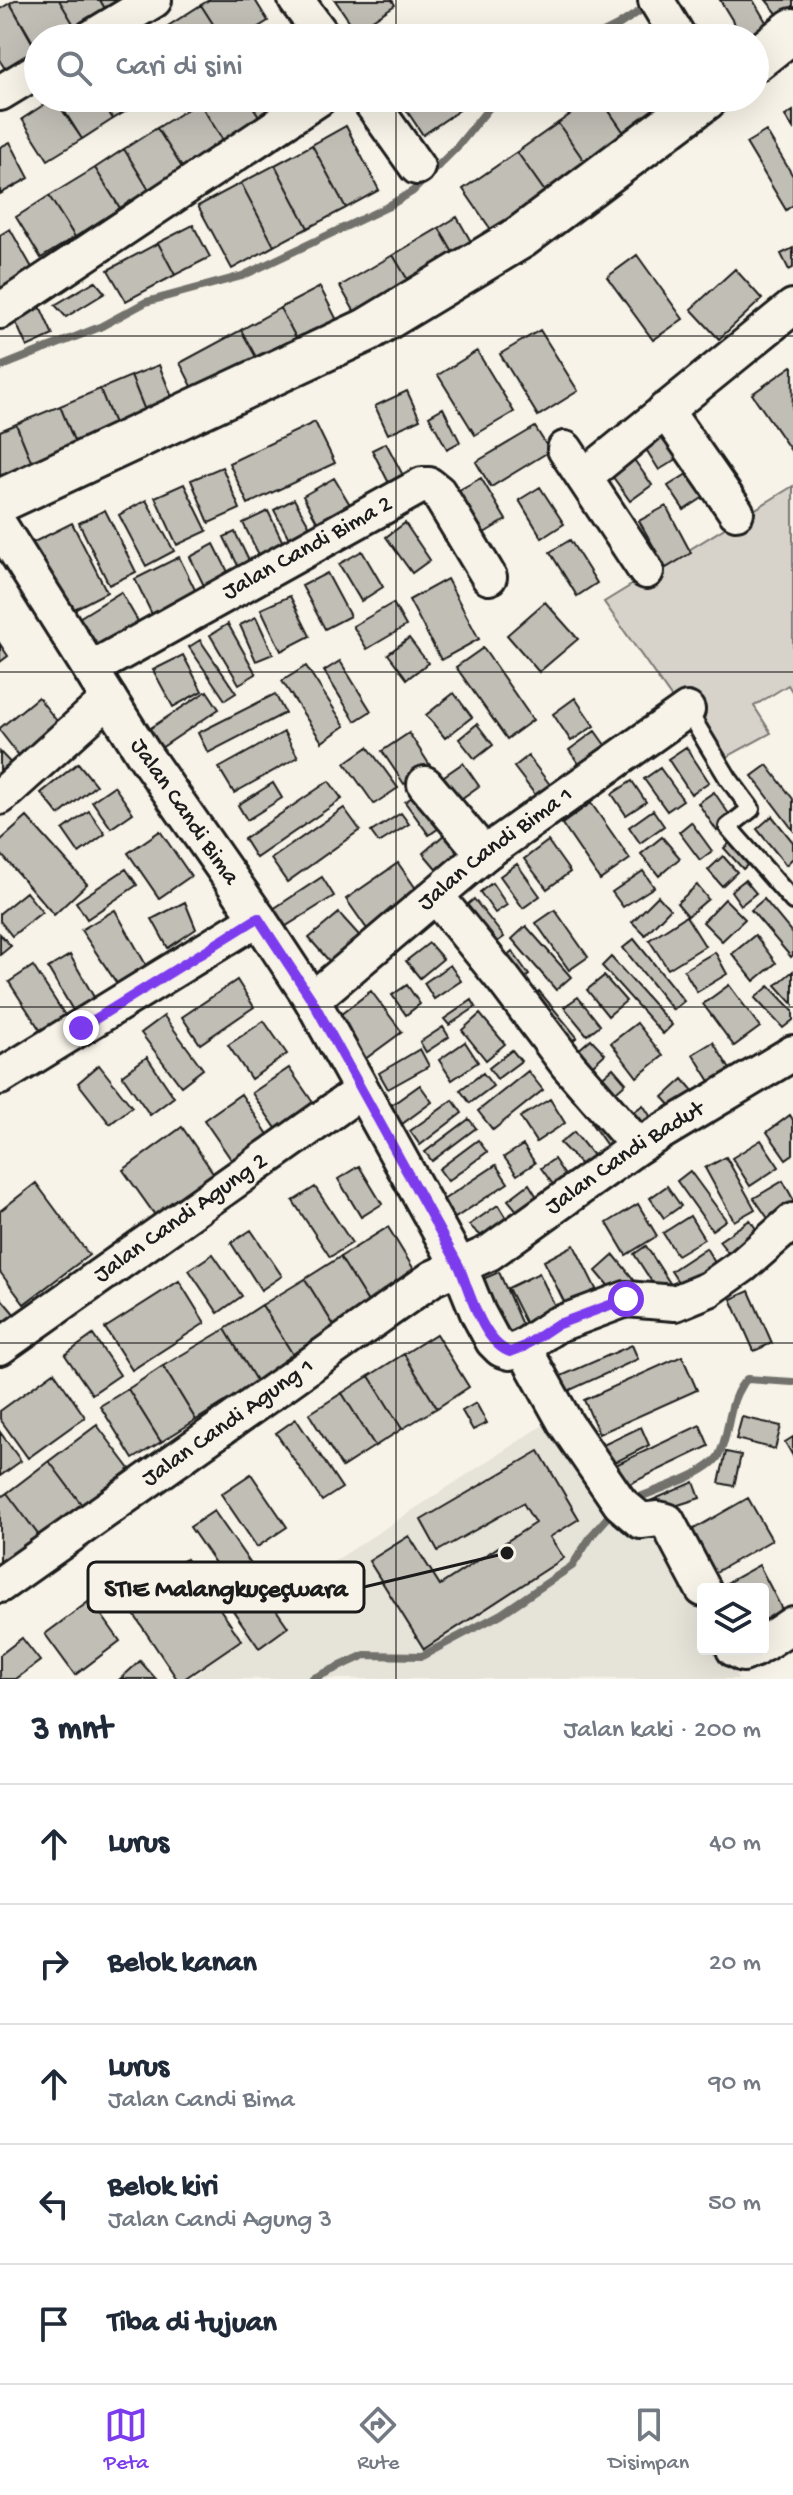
<!DOCTYPE html>
<html lang="id">
<meta charset="utf-8">
<style>
body{margin:0;font-family:"Gochi Hand",sans-serif;background:#f6f6f7;color:#1f2937}
.controls{position:absolute;right:24px;bottom:24px;display:grid;overflow:hidden;border-radius:8px;box-shadow:0 8px 32px #0002}
.controls button{width:72px;height:72px;display:grid;place-items:center;padding:0;border:0;border-bottom:2px solid #e0e1e3;background:#fff;color:#1f2937;font:40px sans-serif}
.stop{position:absolute;width:24px;height:24px;margin:-18px;border:6px solid #7c3aed;border-radius:50%;background:#fff}
.stop.end{background:#7c3aed;border-color:#fff;box-shadow:0 2px 8px #0008}
.list{margin:0;padding:0;list-style:none}
h2{display:flex;justify-content:space-between;align-items:center;height:104px;margin:0;padding:0 32px;font-size:34px}
h2 small{font-size:26px;font-weight:400;color:#747a83}
.list li{display:grid;grid-template-columns:52px 1fr auto;gap:24px;align-items:center;box-sizing:border-box;height:120px;padding:0 32px;border-top:2px solid #e0e1e3}
.list b{display:block;font-size:30px;white-space:nowrap}
.list p{margin:0;font-size:26px;white-space:nowrap;color:#747a83}
.list em{font-size:26px;font-style:normal;color:#747a83}
.icon{flex:none;width:44px;height:44px;fill:none;stroke:currentColor;stroke-width:2;stroke-linecap:round;stroke-linejoin:round}
.map{position:relative;flex:none;width:793px;height:1679px;overflow:hidden}
.search{position:absolute;background:#fff;box-shadow:0 8px 32px #0002;left:24px;right:24px;top:24px;height:88px;display:flex;align-items:center;gap:20px;box-sizing:border-box;padding:0 28px;border-radius:44px;color:#747a83;font-size:30px}
.sheet{height:704px;background:#fff}
nav{display:flex;justify-content:space-around;align-items:center;box-sizing:border-box;height:112px;border-top:2px solid #e0e1e3;background:#fff;font-size:22px;color:#747a83}
nav a{display:grid;justify-items:center;gap:4px}
nav .on{color:#7c3aed}
.map>svg:first-child{display:block}
.built{fill:#e6e3d9}
.green{fill:#d7d3cb;stroke:#7a7874;stroke-width:2}
.lines{fill:none;stroke-linecap:round;stroke-linejoin:round}
.stream{stroke:#72716c;stroke-width:8}
.building{fill:#c0beb5;stroke:#1c1c1c;stroke-width:2}
.service-casing{stroke:#1c1c1c;stroke-width:22}
.minor-casing{stroke:#1c1c1c;stroke-width:40}
.tertiary-casing{stroke:#1c1c1c;stroke-width:48}
.service{stroke:#f7f3e8;stroke-width:16}
.minor{stroke:#f7f3e8;stroke-width:34}
.tertiary{stroke:#f7f3e8;stroke-width:42}
.route{stroke:#7c3aed;stroke-width:10}
.grid{fill:none;stroke:#1c1c1c;stroke-width:2;stroke-opacity:0.55}
.labels{text-anchor:middle;dominant-baseline:central;stroke-width:6;stroke-linejoin:round;paint-order:stroke}
.street-label{font-size:24px;fill:#1c1c1c;stroke:#f7f3e8}
.leader{fill:none;stroke:#1c1c1c;stroke-width:3}
.callout-dot{fill:#1c1c1c;stroke:#f7f3e8;stroke-width:3}
.callout{fill:#f7f3e8;stroke:#1c1c1c;stroke-width:3}
.callout-label{font-size:26px;text-anchor:middle;font-weight:bold;fill:#1c1c1c}
</style>
<div class="map">
<svg width="793" height="1679" viewBox="0 0 793 1679">
<rect width="100%" height="100%" fill="#f7f3e8"/>
<filter id="ink" filterUnits="userSpaceOnUse"><feTurbulence type="fractalNoise" baseFrequency=".0125" numOctaves="2"/><feDisplacementMap in="SourceGraphic" scale="16" xChannelSelector="R" yChannelSelector="G"/><feConvolveMatrix kernelMatrix="1 2 1 2 8 2 1 2 1" color-interpolation-filters="sRGB"/></filter>
<g filter="url(#ink)">
<!-- built -->
<path class="built" d="M551,1420L654,1530L703,1617V1649H721L738,1679H190L321,1570Z"/>
<!-- green -->
<path class="green" d="M793,486V693L788,685L754,706L771,733L725,758L675,703L604,602Z"/>
<g class="lines">
<!-- stream -->
<path class="stream" d="M593,38L617,26L649,5
M0,367L100,327L146,302L242,276L387,207L413,191L458,146L497,98
M635,1499C655,1490 709,1474 719,1455C731,1431 727,1398 747,1379L793,1382
M312,1679L365,1655L422,1656L501,1614L572,1566L592,1535L608,1517"/>
</g>
<!-- building -->
<path class="building" d="M15,0H59L77,30L63,38H38V51L10,3Z
M59,0H100L107,12L77,30Z
M100,0H127L107,12Z
M209,0H255L268,21L241,38H222L201,5Z
M335,0H392L395,5L356,31Z
M720,0H753L772,32L755,38H743Z
M766,0H793V7L780,17Z
M10,3L38,53L7,72L0,61V9Z
M201,5L222,38H164L160,31Z
M54,98L82,139L48,160L22,119Z
M56,98H100L113,119L82,139Z
M100,98H147L113,119Z
M205,98H247L261,119L224,142L199,102Z
M247,98H295L261,119Z
M406,98H477L423,135L401,102Z
M594,98H600L627,137L587,165L558,123Z
M600,98H654L663,112L627,137Z
M199,102L224,142L183,169L157,128Z
M793,111V128L785,116Z
M558,123L587,165L546,193L517,152Z
M346,126L379,190L346,208L312,145Z
M157,128L183,169L149,190L124,149Z
M766,131L793,176V205L786,210L746,143Z
M10,142L29,178L0,194V147Z
M312,145L346,208L308,228L275,165Z
M124,149L149,190L120,208L95,168Z
M517,152L546,193L492,231L463,189Z
M275,165L308,228L274,246L241,183Z
M95,168L120,208L75,237L49,196Z
M241,183L274,246L232,269L198,206Z
M49,196L75,237L41,258L16,217Z
M457,217L478,254L460,265L439,228Z
M193,225L210,257L175,275L158,243Z
M439,228L460,265L415,292L393,255Z
M10,229L35,273L0,293V235Z
M158,243L175,275L126,301L108,270Z
M793,248V268L789,270L781,254Z
M393,255L415,292L361,323L340,286Z
M637,255L683,319L653,340L607,277Z
M735,269L762,299L719,339L691,309Z
M95,281L105,293L66,317L55,305Z
M320,287L339,324L300,345L280,308Z
M39,304L53,335L27,347L13,316Z
M280,308L300,345L261,366L241,330Z
M241,330L261,366L199,400L180,363Z
M540,330L578,391L538,416L500,354Z
M477,351L514,412L475,435L438,375Z
M159,365L176,407L148,418L131,376Z
M792,366L793,367L792,452L752,394Z
M131,376L148,418L117,431L100,389Z
M100,389L117,431L77,448L60,406Z
M407,391L420,419L388,434L375,406Z
M60,406L77,448L33,466L16,424Z
M443,408L460,442L447,449L429,416Z
M315,422L335,463L248,504L229,463Z
M16,424L33,466L0,479V431Z
M535,427L550,451L491,487L476,462Z
M670,430L685,454L659,470L644,446Z
M386,443L406,481L392,489L372,450Z
M630,454L652,485L630,501L608,470Z
M222,467L240,509L209,523L191,480Z
M698,467L713,491L684,510L668,486Z
M334,478L352,508L320,527L303,496Z
M481,478L506,520L479,536L454,493Z
M184,484L207,531L177,545L155,497Z
M540,487L564,524L542,538L519,500Z
M294,499L314,534L293,546L274,510Z
M146,500L174,551L146,566L119,515Z
M666,506L691,553L666,568L639,521Z
M105,510L136,572L109,585L79,523Z
M268,511L286,549L262,561L243,523Z
M72,523L107,592L61,616L26,546Z
M405,523L430,560L412,573L386,537Z
M235,532L252,567L241,572L224,537Z
M570,540L597,583L577,596L550,552Z
M214,544L232,580L207,592L190,557Z
M362,551L383,587L361,601L339,564Z
M179,557L202,604L158,627L135,579Z
M327,573L350,616L325,629L302,586Z
M447,579L479,639L441,660L409,600Z
M121,592L143,630L96,658L74,621Z
M290,596L310,636L281,651L261,609Z
M545,602L578,639L539,672L507,635Z
M393,603L406,626L367,649L353,626Z
M256,617L273,654L256,661L240,625Z
M228,624L256,674L239,684L210,635Z
M409,638L428,663L407,679L388,654Z
M200,640L236,693L225,700L189,647Z
M0,644L8,656L0,662Z
M483,648L533,720L507,739L456,667Z
M183,655L202,691L173,707L153,670Z
M340,661L371,711L355,721L324,671Z
M306,666L345,726L322,742L282,681Z
M207,691L219,709L149,756L137,737Z
M454,693L472,717L445,738L426,715Z
M275,694L285,713L208,753L198,733Z
M38,697L64,730L24,762L0,731V728Z
M575,698L594,726L571,741L553,714Z
M477,724L493,745L475,759L459,739Z
M595,731L605,745L579,764L569,750Z
M284,732L298,757L234,793L219,768Z
M409,733L431,767L404,784L382,751Z
M368,747L398,788L374,804L345,763Z
M686,747L709,782L691,794L668,759Z
M0,752L22,775L0,779Z
M528,756L551,786L537,797L514,767Z
M78,763L96,785L59,815L41,793Z
M463,763L479,786L448,808L431,785Z
M767,765L793,799V830L752,776Z
M660,768L683,800L667,811L644,779Z
M329,781L342,799L256,858L244,839Z
M632,781L646,802L626,815L612,794Z
M273,783L282,798L247,820L238,805Z
M114,786L133,813L111,828L92,801Z
M422,790L446,823L429,835L405,802Z
M714,792L733,820L717,831L698,803Z
M591,803L630,859L600,880L562,824Z
M344,808L360,830L287,882L271,859Z
M653,810L664,826L640,843L629,827Z
M89,811L105,834L79,853L63,830Z
M401,813L409,824L379,843L371,832Z
M772,816L793,842V858L786,865L757,829Z
M27,817L87,884L54,915L0,853V841Z
M691,822L712,851L700,860L679,832Z
M160,831L191,876L159,898L128,853Z
M445,834L467,859L445,879L423,853Z
M662,837L680,858L659,876L641,854Z
M734,839L753,860L743,869L724,848Z
M548,841L570,872L547,889L524,859Z
M723,856L737,872L722,886L708,870Z
M398,863L424,900L372,936L346,899Z
M517,864L540,896L523,908L500,876Z
M126,869L137,885L87,919L76,902Z
M643,871L654,887L623,907L612,892Z
M322,877L334,896L275,933L264,915Z
M745,880L756,893L741,905L731,891Z
M492,883L507,905L495,913L480,892Z
M697,885L708,899L688,916L677,903Z
M26,892L42,912L12,936L0,921V913Z
M658,896L670,909L645,935L632,922Z
M474,899L504,937L487,949L460,911Z
M725,899L745,919L722,941L703,922Z
M764,899L793,934V955L791,957L751,910Z
M185,902L196,929L168,948L152,919Z
M115,910L146,965L118,985L81,930Z
M555,910L588,957L569,970L536,923Z
M339,913L367,944L337,970L309,938Z
M686,916L705,946L668,969L649,940Z
M526,926L571,977L556,990L512,939Z
M0,934L11,946L0,955Z
M755,935L776,963L754,981L732,954Z
M634,939L684,1001L673,1010L623,948Z
M429,943L443,959L420,978L406,961Z
M512,951L529,975L515,986L498,964Z
M715,952L727,974L697,992L684,970Z
M70,955L95,999L74,1012L48,968Z
M611,957L672,1025L663,1034L602,966Z
M450,965L461,981L434,999L424,983Z
M33,966L68,1020L44,1036L9,982Z
M793,971V1004L776,985Z
M604,976L626,1001L608,1016L587,990Z
M237,980L254,1007L200,1044L182,1017Z
M407,985L420,1004L406,1015L392,995Z
M729,985L760,1027L734,1046L703,1004Z
M769,986L793,1011V1020L783,1028L755,998Z
M371,991L402,1032L361,1062L331,1022Z
M539,991L577,1037L560,1051L524,1004Z
M578,997L600,1025L587,1035L564,1007Z
M472,1000L476,1007L449,1025L444,1019Z
M480,1014L505,1044L486,1060L462,1030Z
M164,1016L203,1069L181,1086L141,1033Z
M264,1021L287,1054L251,1079L228,1045Z
M637,1023L663,1056L637,1077L611,1043Z
M443,1027L449,1037L426,1052L420,1042Z
M591,1039L605,1054L582,1075L568,1059Z
M465,1042L478,1062L452,1080L439,1060Z
M713,1042L731,1071L711,1083L693,1054Z
M420,1049L429,1066L388,1089L379,1073Z
M512,1050L521,1061L497,1079L489,1068Z
M147,1057L174,1097L150,1115L122,1075Z
M99,1065L132,1107L110,1124L78,1083Z
M289,1068L321,1114L284,1140L252,1093Z
M613,1068L626,1083L603,1103L590,1088Z
M528,1071L543,1090L493,1130L478,1111Z
M483,1073L493,1086L470,1103L460,1090Z
M683,1079L700,1099L681,1117L663,1097Z
M420,1085L432,1102L402,1124L389,1107Z
M241,1094L271,1139L235,1165L204,1120Z
M550,1099L565,1123L536,1142L520,1117Z
M453,1100L462,1113L420,1145L410,1131Z
M643,1105L660,1131L624,1119Z
M790,1115L793,1120V1154L786,1159L767,1132Z
M603,1116L624,1145L613,1154L591,1123Z
M469,1119L476,1128L432,1161L425,1152Z
M182,1127L214,1174L155,1215L123,1170Z
M574,1132L604,1169L592,1176L560,1143Z
M478,1140L487,1152L448,1181L439,1169Z
M761,1140L779,1167L750,1186L732,1158Z
M523,1145L535,1163L517,1175L504,1157Z
M726,1157L755,1209L734,1221L705,1168Z
M554,1159L574,1189L562,1197L541,1168Z
M496,1165L508,1183L455,1218L443,1200Z
M359,1166L382,1204L361,1217L338,1179Z
M690,1171L726,1220L712,1230L677,1181Z
M783,1181L793,1199V1219L778,1233L754,1198Z
M36,1183L89,1255L24,1304L0,1272V1211Z
M529,1184L545,1210L527,1223L508,1200Z
M667,1186L681,1206L664,1218L650,1198Z
M315,1187L352,1243L330,1257L293,1201Z
M638,1204L657,1236L626,1255L607,1223Z
M498,1205L512,1228L487,1241L469,1225Z
M690,1216L704,1239L677,1255L663,1233Z
M750,1220L766,1244L739,1266L719,1241Z
M388,1227L421,1281L373,1310L340,1257Z
M251,1230L282,1276L261,1290L231,1243Z
M574,1245L601,1299L570,1314L544,1261Z
M646,1246L675,1291L663,1299L634,1254Z
M706,1248L717,1266L682,1288L671,1271Z
M213,1254L242,1296L218,1313L189,1270Z
M614,1255L635,1281L617,1296L596,1271Z
M340,1257L373,1310L338,1332L305,1279Z
M499,1272L526,1334L503,1344L476,1282Z
M539,1273L562,1321L532,1336L508,1288Z
M305,1279L338,1332L295,1358L262,1305Z
M179,1281L205,1323L132,1370L105,1328Z
M749,1291L772,1343L754,1351L731,1299Z
M0,1297L15,1315L0,1328Z
M262,1305L295,1358L257,1382L225,1329Z
M225,1329L257,1382L196,1420L163,1366Z
M436,1334L469,1387L437,1408L404,1354Z
M93,1335L120,1375L92,1394L65,1355Z
M632,1345L638,1359L568,1391L561,1376Z
M404,1354L437,1408L402,1429L369,1376Z
M682,1356L697,1390L599,1434L584,1400Z
M163,1366L196,1420L161,1442L128,1389Z
M54,1372L85,1417L28,1458L0,1419V1411Z
M369,1376L402,1429L375,1446L342,1393Z
M128,1389L161,1442L133,1459L100,1406Z
M342,1393L375,1446L342,1467L309,1414Z
M476,1403L487,1423L473,1430L462,1411Z
M742,1417L781,1426L775,1449L736,1439Z
M296,1419L342,1488L322,1501L276,1433Z
M97,1425L130,1469L82,1505L49,1461Z
M700,1425L709,1446L615,1491L605,1470Z
M641,1427L649,1445L610,1465L601,1446Z
M0,1432L21,1461L0,1476Z
M793,1437V1456L785,1442Z
M539,1451L579,1519L550,1537L564,1558L424,1649L369,1561L409,1536L440,1585L535,1523L523,1503L438,1551L421,1520Z
M726,1452L741,1455L734,1486L719,1483Z
M49,1461L82,1505L40,1537L7,1493Z
M251,1474L287,1527L257,1547L221,1494Z
M694,1482L700,1498L640,1517L634,1508Z
M7,1493L40,1537L0,1567V1498Z
M748,1498L772,1540L709,1576L685,1534Z
M214,1511L255,1570L231,1586L190,1527Z
M186,1559L241,1640L184,1679H177L125,1601Z
M759,1565L784,1613L763,1625V1589H723L721,1586Z
M254,1578L288,1627L259,1648L225,1599Z
M91,1600L120,1641L75,1675L45,1634Z
M22,1638L40,1661L16,1679H0V1655Z
M140,1661L156,1679H120Z"/>
<g class="lines">
<!-- service casing -->
<g class="service-casing">
<path id="service" d="M687,710L728,778L751,809L728,827L793,901"/>
</g>
<!-- minor casing -->
<g class="minor-casing">
<g id="minor">
<path d="M296,0L324,38"/>
<path d="M656,0L679,38"/>
<path d="M91,38L154,0"/>
<path d="M0,93L38,70"/>
<path d="M368,98L417,167"/>
<path d="M0,311L319,98"/>
<path d="M665,410L736,512"/>
<path d="M565,449L646,571"/>
<path d="M584,477L793,307"/>
<path id="s1" d="M0,526L143,753L258,918L312,1000L459,1266L478,1313L493,1341L501,1349L510,1352L523,1347L556,1325L626,1299L675,1303L709,1289L743,1265L793,1221"/>
<path id="s2" d="M91,669L422,485H429L438,492L489,577"/>
<path d="M425,784L484,854"/>
<path d="M0,797L109,699"/>
<path d="M436,896L504,980L568,1065L638,1146"/>
<path id="s3" d="M312,1000L484,854L687,710"/>
<path d="M0,1077L258,918"/>
<path id="s4" d="M0,1347L361,1091"/>
<path d="M523,1347L566,1424L620,1503L641,1521L658,1519L667,1521L703,1589"/>
<path id="s5" d="M0,1585L433,1278L489,1253L638,1146L793,1053"/>
<path d="M763,1644L793,1624"/>
<path d="M734,1649L743,1654L755,1649"/>
</g>
</g>
<!-- tertiary casing -->
<g class="tertiary-casing">
<path id="tertiary" d="M755,60L793,30
M0,501L367,330L521,237L706,98"/>
</g>
<!-- service -->
<use href="#service" class="service"/>
<!-- minor -->
<use href="#minor" class="minor"/>
<!-- tertiary -->
<use href="#tertiary" class="tertiary"/>
</g>
</g>
<g class="lines" filter="url(#ink)">
<!-- route -->
<path class="route" d="M81,1028L258,918L312,1000L459,1266C470,1292 482,1342 510,1352L523,1347L556,1325L626,1299"/>
</g>
<!-- grid -->
<path class="grid" d="M396,0V38M396,98V1679M0,336H793M0,672H793M0,1007H793M0,1343H793"/>
<g class="labels">
<!-- street labels -->
<g class="street-label">
<text stroke="none"><textPath href="#s2" startOffset="248">Jalan Candi Bima 2</textPath></text>
<text stroke="none"><textPath href="#s1" startOffset="340">Jalan Candi Bima</textPath></text>
<text stroke="none"><textPath href="#s3" startOffset="238">Jalan Candi Bima 1</textPath></text>
<text stroke="none"><textPath href="#s5" startOffset="758">Jalan Candi Badut</textPath></text>
<text stroke="none"><textPath href="#s4" startOffset="222">Jalan Candi Agung 2</textPath></text>
<text stroke="none"><textPath href="#s5" startOffset="280">Jalan Candi Agung 1</textPath></text>
</g>
</g>
<!-- callouts -->
<path class="leader" d="M507 1553L364 1587"/>
<circle class="callout-dot" cx="507" cy="1553" r="8"/>
<rect class="callout" x="88" y="1562" width="276" height="50" rx="8"/>
<g class="callout-label">
<text x="226" y="1596">STIE Malangkuçeçwara</text>
</g>
</svg>
<div class="controls">
<button><svg class="icon" aria-label="layers" viewBox="0 0 24 24"><path d="M12 4l9 5-9 5-9-5zM3 14l9 5 9-5"/></svg></button>
</div>
<div class="stop" style="left:626px;top:1299px"></div>
<div class="stop end" style="left:81px;top:1028px"></div>
<div class="search"><svg class="icon" aria-label="search" viewBox="0 0 24 24"><circle cx="10" cy="10" r="6"/><path d="M15 15l6 6"/></svg>Cari di sini</div>
</div>
<section class="sheet">
<h2>3 mnt<small>Jalan kaki · 200 m</small></h2>
<ul class="list">
<li><svg class="icon" aria-label="ahead" viewBox="0 0 24 24"><path d="M12 20V5M6 11l6-6 6 6"/></svg><div><b>Lurus</b></div><em>40 m</em></li>
<li><svg class="icon" aria-label="right" viewBox="0 0 24 24"><path d="M7 20v-9h11M14 6l5 5-5 5"/></svg><div><b>Belok kanan</b></div><em>20 m</em></li>
<li><svg class="icon" aria-label="ahead" viewBox="0 0 24 24"><path d="M12 20V5M6 11l6-6 6 6"/></svg><div><b>Lurus</b><p>Jalan Candi Bima</p></div><em>90 m</em></li>
<li><svg class="icon" aria-label="left" viewBox="0 0 24 24"><path d="M17 20v-9H6M10 6l-5 5 5 5"/></svg><div><b>Belok kiri</b><p>Jalan Candi Agung 3</p></div><em>50 m</em></li>
<li><svg class="icon" aria-label="arrive" viewBox="0 0 24 24"><path d="M6 21V4h12l-3 4 3 4H6"/></svg><div><b>Tiba di tujuan</b></div></li>
</ul>
</section>
<nav>
<a class="on"><svg class="icon" aria-label="map" viewBox="0 0 24 24"><path d="M3 6l6-2 6 2 6-2v14l-6 2-6-2-6 2zM9 4v14M15 6v14"/></svg>Peta</a>
<a><svg class="icon" aria-label="directions" viewBox="0 0 24 24"><path d="M12 3l9 9-9 9-9-9zM9 14v-3h6M13 9l2 2-2 2"/></svg>Rute</a>
<a><svg class="icon" aria-label="saved" viewBox="0 0 24 24"><path d="M7 4h10v16l-5-4-5 4z"/></svg>Disimpan</a>
</nav>
